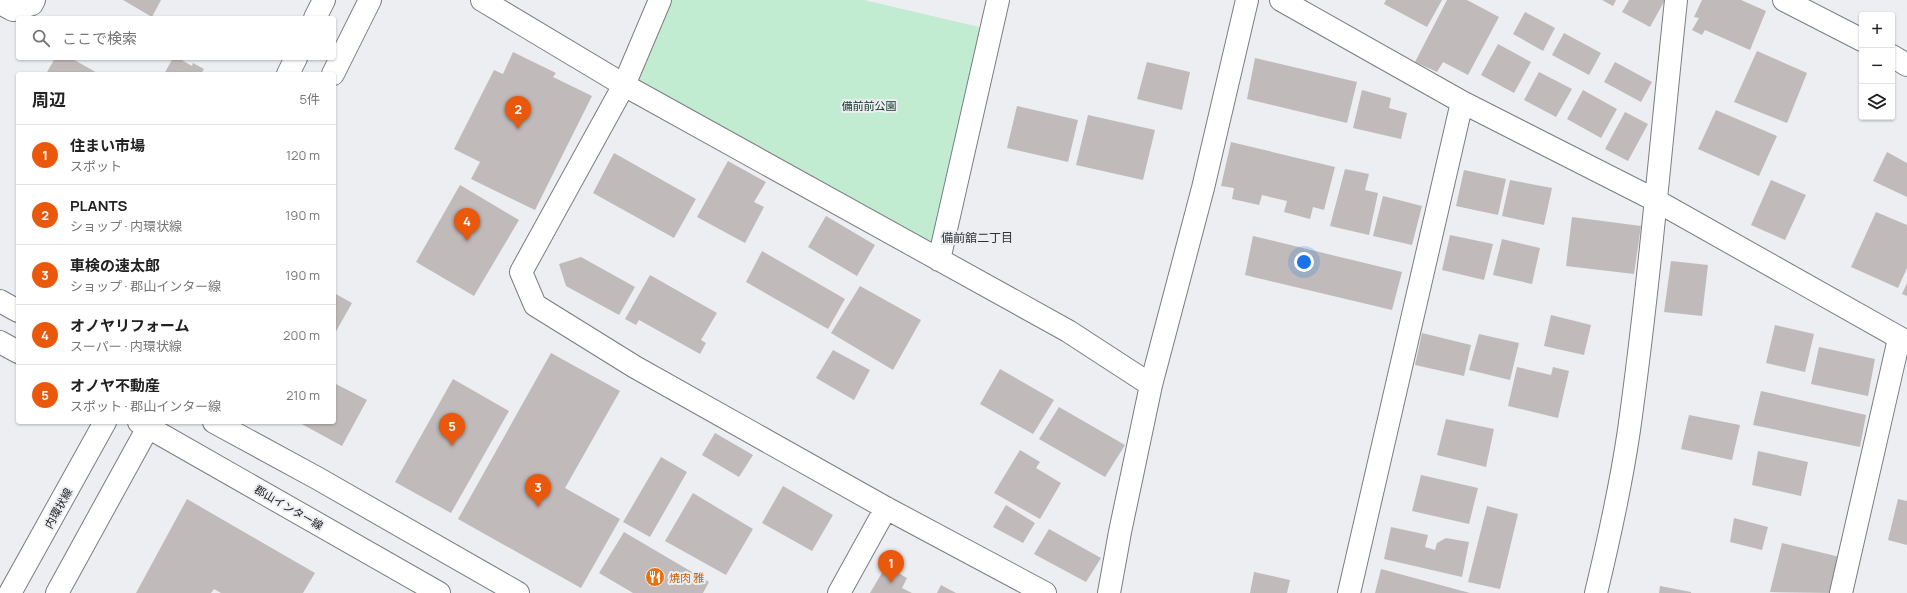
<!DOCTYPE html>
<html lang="ja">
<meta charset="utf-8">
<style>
body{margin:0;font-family:Manrope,"Noto Sans JP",sans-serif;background:#f6f6f6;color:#222}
.controls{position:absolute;right:12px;top:12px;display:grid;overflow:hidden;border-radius:4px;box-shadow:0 1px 3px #0004}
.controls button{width:36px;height:36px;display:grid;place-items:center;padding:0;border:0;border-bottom:1px solid #e0e0e0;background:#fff;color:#222;font:20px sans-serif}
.you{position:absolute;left:1304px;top:262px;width:14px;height:14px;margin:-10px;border:3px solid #fff;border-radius:50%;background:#1a73e8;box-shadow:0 0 0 6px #1a73e833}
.badge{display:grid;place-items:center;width:26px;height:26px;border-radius:50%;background:#ea580c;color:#fff;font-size:13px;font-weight:700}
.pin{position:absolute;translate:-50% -33px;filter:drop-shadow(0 1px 2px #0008)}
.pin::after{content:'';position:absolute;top:21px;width:14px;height:12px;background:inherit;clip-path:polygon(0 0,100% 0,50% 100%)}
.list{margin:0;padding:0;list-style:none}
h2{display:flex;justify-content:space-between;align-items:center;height:52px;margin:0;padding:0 16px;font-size:17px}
h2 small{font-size:13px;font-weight:400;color:#767676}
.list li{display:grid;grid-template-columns:26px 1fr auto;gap:12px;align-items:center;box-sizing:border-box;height:60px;padding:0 16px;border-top:1px solid #e0e0e0}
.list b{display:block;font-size:15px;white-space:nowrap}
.list p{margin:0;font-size:13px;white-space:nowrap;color:#767676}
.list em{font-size:13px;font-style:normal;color:#767676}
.icon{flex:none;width:22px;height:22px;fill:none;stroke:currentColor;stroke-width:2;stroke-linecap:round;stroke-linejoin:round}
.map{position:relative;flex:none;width:1907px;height:593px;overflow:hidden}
.search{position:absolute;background:#fff;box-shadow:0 1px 3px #0004;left:16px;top:16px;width:320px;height:44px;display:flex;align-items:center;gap:10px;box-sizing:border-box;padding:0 14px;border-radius:4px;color:#767676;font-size:15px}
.panel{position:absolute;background:#fff;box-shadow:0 1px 3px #0004;left:16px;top:72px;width:320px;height:352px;border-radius:4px}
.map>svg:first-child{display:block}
.green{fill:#c1ecd2}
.building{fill:#c0bbba}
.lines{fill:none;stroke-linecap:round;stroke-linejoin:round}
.minor-casing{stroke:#7b7d80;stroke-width:24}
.minor{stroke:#fff;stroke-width:22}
.labels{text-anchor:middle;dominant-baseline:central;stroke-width:4;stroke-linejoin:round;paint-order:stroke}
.park-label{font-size:11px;fill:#0f3321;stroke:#eceef2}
.street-label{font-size:11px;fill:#171719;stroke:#eceef2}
.food-label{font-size:11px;fill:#c56008;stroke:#eceef2;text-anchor:start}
.neighbourhood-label{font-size:12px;fill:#2d2f32;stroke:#eceef2}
</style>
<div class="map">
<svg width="1907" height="593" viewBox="0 0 1907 593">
<rect width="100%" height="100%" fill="#eceef2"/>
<!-- green -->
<path class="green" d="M660,0H864L992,30L939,260L624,85Z"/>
<!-- building -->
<path class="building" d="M123,0H161L152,17Z
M1386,0H1442L1427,27L1384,4Z
M1447,0H1467L1499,17L1468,75L1443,62L1437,72L1415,62Z
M1602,0H1616L1613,6Z
M1629,0H1665L1650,27L1622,12Z
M1702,0H1741L1766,11L1750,50L1705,30L1702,35L1692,30L1699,18L1694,17Z
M1525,12L1555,28L1543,51L1513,34Z
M1564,33L1601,53L1589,75L1552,55Z
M1498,44L1531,62L1514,93L1481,75Z
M1757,51L1807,73L1787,123L1734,102Z
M513,52L556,73L553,77L592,96L535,210L471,179L480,162L454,149L494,70L503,74Z
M55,58H71L99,74H46Z
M173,58H178L192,66L193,63L204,69L201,74H164Z
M1255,58L1357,82L1347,123L1247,99Z
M1147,62L1190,72L1182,110L1137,99Z
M1615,62L1652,82L1641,102L1604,82Z
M1539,72L1572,89L1556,117L1524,100Z
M1362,90L1391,98L1389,108L1407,113L1401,139L1353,128Z
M1583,90L1617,109L1601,138L1567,119Z
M1017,106L1078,120L1068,162L1007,148Z
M1716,110L1777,136L1759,176L1698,149Z
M1625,112L1648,124L1628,161L1605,149Z
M1088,115L1155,130L1143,180L1076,165Z
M1231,142L1335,167L1324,210L1313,207L1310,219L1284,212L1287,201L1262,195L1259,205L1232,199L1234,188L1221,186Z
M1887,152L1907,163V197L1873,181Z
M614,153L696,199L674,238L593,193Z
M728,161L766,182L754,202L764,207L745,243L697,217Z
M1345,169L1369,174L1365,190L1378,193L1369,235L1330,226Z
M1464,170L1506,179L1498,215L1456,206Z
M1510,180L1552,188L1544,225L1502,216Z
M1771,180L1806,195L1785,240L1751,225Z
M460,185L519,220L474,296L416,262Z
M1383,196L1422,206L1412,245L1373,236Z
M1876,212L1907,225V268L1898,288L1851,267Z
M826,216L875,245L857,276L808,247Z
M1572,217L1641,226L1634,274L1566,266Z
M1450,235L1493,244L1484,280L1442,270Z
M1253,236L1402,272L1392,310L1245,275Z
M1502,239L1540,248L1532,284L1493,275Z
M762,251L845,299L828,329L746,282Z
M581,257L635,287L619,315L566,286L559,264Z
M1671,261L1708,265L1702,316L1664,312Z
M650,275L717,313L701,340L706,343L700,354L639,320L636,325L625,319Z
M1907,283V296L1902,294Z
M860,286L921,320L893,370L831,333Z
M334,293L352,303L334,335Z
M1551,315L1591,325L1584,355L1544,346Z
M1775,325L1814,334L1805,372L1766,363Z
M1422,333L1471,345L1464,376L1415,365Z
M1479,334L1519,343L1510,380L1469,370Z
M1819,347L1875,359L1868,396L1811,384Z
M833,350L870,370L854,400L816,378Z
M551,353L620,391L565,488L620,519L581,588L458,519Z
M1517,367L1551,375L1553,367L1569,371L1558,418L1508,406Z
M1000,369L1054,400L1033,434L980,404Z
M453,379L509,411L451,513L395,482Z
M334,383L367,400L342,446L298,422H334Z
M1761,391L1866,415L1860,447L1753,425Z
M1059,407L1125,445L1105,477L1039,439Z
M1689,415L1740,425L1732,460L1681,449Z
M1446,419L1494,429L1486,467L1437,455Z
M715,433L753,455L739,477L702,455Z
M1020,450L1040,462L1036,468L1061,483L1040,519L994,493Z
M1758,451L1808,462L1801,496L1752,485Z
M661,457L687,472L650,537L623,522Z
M1421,475L1478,488L1469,524L1412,511Z
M783,486L833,515L812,551L762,523Z
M693,493L753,529L726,575L665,541Z
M187,499L315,573L303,593H221L214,589L211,593H136Z
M1898,499L1907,501V545L1888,540Z
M1006,505L1035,523L1023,543L993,527Z
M1487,506L1518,514L1500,589L1468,582Z
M1734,518L1768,527L1762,550L1730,542Z
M1391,527L1428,535L1425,547L1435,550L1437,543L1446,538L1469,542L1462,577L1384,559Z
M1049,529L1101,558L1086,582L1034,554Z
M624,532L709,582L703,593H633L599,573Z
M1782,543L1840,557L1832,593L1770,592Z
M886,566L907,578L902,588L912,593H870Z
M1381,569L1470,593H1375Z
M1254,572L1290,580L1287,593H1250Z
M941,585L956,593H937Z
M1660,586L1691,592V593H1659Z"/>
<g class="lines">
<!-- minor casing -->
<g class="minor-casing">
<path id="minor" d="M482,0L624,85L1068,331L1151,385
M660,0L624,85L521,272L535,305L635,367L886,508L1045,593
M1281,0L1462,102L1655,200L1907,342
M1784,0L1862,40
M0,3L13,10L32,4L34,0
M315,18L324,0
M1892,56L1907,65
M288,74L296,58
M333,74L370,0
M939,260L998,0
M0,301L18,311
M0,342L18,352
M139,422L439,593
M214,422L317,478L518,593
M10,593L105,422
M57,593L151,422
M839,593L886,508
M1109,593L1120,532L1151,385L1203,188L1247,0
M1349,593L1462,102
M1596,593C1609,539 1621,485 1629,430C1649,287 1661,143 1676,0
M1841,593L1899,339"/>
</g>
<!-- minor -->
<use href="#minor" class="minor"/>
</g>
<!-- icons -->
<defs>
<g id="restaurant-disc" transform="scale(1)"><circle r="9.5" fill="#e8710a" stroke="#eceef2"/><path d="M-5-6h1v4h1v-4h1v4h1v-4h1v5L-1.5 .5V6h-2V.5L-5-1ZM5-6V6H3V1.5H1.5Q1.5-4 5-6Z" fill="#fff"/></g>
</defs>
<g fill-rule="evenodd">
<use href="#restaurant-disc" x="655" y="577"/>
</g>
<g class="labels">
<!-- park labels -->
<g class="park-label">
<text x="869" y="105">備前前公園</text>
</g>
<!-- street labels -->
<g class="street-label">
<text transform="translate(289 507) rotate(30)">郡山インター線</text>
<text transform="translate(58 508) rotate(-61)">内環状線</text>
</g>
<!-- food labels -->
<g class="food-label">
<text x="669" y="577">焼肉 雅</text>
</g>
<!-- neighbourhood labels -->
<g class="neighbourhood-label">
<text x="977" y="237">備前舘二丁目</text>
</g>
</g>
</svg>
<div class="controls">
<button>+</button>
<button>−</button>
<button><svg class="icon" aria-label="layers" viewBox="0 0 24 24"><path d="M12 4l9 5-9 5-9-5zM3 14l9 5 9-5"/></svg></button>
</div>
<div class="you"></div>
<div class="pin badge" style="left:891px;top:583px">1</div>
<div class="pin badge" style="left:518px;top:129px">2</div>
<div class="pin badge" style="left:538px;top:507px">3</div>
<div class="pin badge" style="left:467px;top:241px">4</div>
<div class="pin badge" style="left:452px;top:446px">5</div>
<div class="search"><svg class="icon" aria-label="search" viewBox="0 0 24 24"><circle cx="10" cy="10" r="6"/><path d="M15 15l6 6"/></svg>ここで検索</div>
<section class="panel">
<h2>周辺<small>5件</small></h2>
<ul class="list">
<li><span class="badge">1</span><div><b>住まい市場</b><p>スポット</p></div><em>120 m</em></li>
<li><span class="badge">2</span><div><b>PLANTS</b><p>ショップ · 内環状線</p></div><em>190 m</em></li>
<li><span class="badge">3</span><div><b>車検の速太郎</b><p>ショップ · 郡山インター線</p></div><em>190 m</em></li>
<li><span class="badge">4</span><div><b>オノヤリフォーム</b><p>スーパー · 内環状線</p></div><em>200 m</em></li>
<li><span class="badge">5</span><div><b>オノヤ不動産</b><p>スポット · 郡山インター線</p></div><em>210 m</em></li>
</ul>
</section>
</div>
